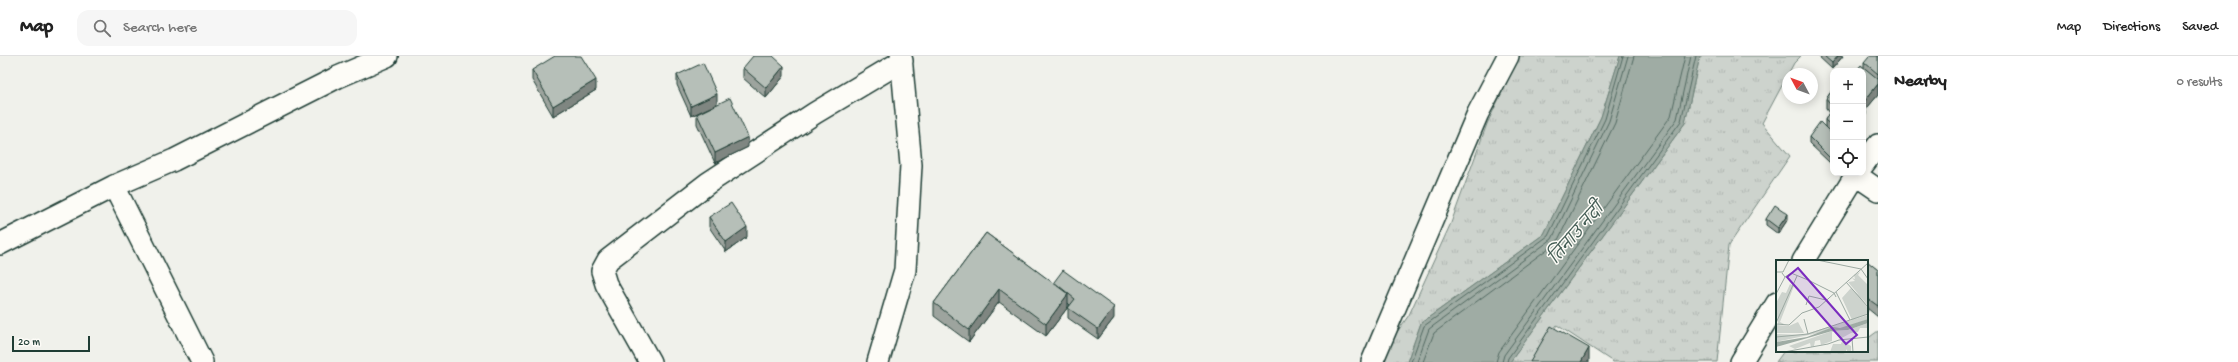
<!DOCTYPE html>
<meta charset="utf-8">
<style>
body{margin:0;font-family:"Gochi Hand","Playpen Sans Deva",sans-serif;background:#f6f6f6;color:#222}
.controls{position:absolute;right:12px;top:12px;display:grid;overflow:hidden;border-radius:8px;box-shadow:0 2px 10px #0003}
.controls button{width:36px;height:36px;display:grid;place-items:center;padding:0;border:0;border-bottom:1px solid #e0e0e0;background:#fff;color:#222;font:20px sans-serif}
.compass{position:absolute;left:1782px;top:12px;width:36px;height:36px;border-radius:50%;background:#fff;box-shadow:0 2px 10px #0003;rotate:311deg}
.scale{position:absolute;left:12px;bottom:10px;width:78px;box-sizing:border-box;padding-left:4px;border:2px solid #1f3d34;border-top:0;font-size:11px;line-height:14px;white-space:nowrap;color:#1f3d34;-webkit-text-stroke:3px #fdfcf7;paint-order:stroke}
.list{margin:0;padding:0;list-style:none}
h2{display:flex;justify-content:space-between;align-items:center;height:52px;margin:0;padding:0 16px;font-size:17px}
h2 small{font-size:13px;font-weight:400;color:#767676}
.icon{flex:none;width:22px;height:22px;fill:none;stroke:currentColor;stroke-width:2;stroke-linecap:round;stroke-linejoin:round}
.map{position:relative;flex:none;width:1878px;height:306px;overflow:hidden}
header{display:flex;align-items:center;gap:24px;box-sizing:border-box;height:56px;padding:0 20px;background:#fff;border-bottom:1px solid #e0e0e0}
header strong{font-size:19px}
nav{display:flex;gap:22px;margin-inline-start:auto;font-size:14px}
.search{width:280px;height:36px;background:#f6f6f6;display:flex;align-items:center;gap:10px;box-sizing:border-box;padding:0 14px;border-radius:12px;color:#767676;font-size:15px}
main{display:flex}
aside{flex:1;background:#fff}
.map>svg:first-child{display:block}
.grass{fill:url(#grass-tufts);stroke:#768880}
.water{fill:#9faca4;stroke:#6c8077}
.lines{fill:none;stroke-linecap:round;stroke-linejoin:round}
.shore{stroke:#526961;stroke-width:1}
.street-casing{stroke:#1f3d34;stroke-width:24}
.street{stroke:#fdfcf7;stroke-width:21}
.wall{fill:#9da49e;stroke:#1f3d34}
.shaded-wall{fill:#7f8681;stroke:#1f3d34}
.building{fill:#b6bfb8;stroke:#1f3d34}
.labels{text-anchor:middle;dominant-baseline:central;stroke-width:3;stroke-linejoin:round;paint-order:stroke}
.water-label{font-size:16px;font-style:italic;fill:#455e56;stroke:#fdfcf7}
.inset-road{fill:none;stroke:#9ca9a2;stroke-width:1}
.view{fill:#7b2cbf;fill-opacity:0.15;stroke:#7b2cbf;stroke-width:2}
.inset-edge{fill:none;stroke:#1f3d34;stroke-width:2}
</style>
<header>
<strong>Map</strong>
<div class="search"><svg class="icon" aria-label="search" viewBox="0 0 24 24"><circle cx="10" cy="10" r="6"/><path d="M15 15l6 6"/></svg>Search here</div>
<nav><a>Map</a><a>Directions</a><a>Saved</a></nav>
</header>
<main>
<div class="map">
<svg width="1878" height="306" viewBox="0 0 1878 306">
<defs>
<pattern id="grass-tufts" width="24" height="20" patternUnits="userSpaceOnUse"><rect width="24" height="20" fill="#cdd3cd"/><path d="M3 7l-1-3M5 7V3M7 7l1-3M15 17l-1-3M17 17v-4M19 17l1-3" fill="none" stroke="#b0b6b1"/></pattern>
</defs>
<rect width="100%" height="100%" fill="#f0f1eb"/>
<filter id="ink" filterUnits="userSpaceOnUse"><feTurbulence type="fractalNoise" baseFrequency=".025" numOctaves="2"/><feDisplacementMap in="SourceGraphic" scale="8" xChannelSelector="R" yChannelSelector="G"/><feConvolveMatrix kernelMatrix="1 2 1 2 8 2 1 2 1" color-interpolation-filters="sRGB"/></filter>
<g filter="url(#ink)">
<!-- grass -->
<path class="grass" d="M1519,0H1620L1601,61L1544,178L1421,267L1407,306H1381L1383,296L1409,259L1451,167L1487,68Z
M1700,0H1801L1794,7L1762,67L1790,100L1729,189L1717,306H1613L1557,269L1530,306H1510L1685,67Z
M1878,275V306H1776L1784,295H1867V283Z"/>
<!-- water -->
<path class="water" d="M1620,0H1700L1685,67L1510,306H1407L1421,267L1544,178L1601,61Z"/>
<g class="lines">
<!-- shore -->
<path class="shore" d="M1411,306L1424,270L1548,180L1605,63L1623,0
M1417,306L1429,273L1552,183L1609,65L1628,0
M1423,306L1434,277L1557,186L1615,67L1634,0
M1496,306L1499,296L1671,60L1685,0
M1502,306L1504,299L1677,63L1691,0
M1507,306L1508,302L1681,65L1696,0"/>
<!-- street casing -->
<g class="street-casing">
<path id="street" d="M1863,109L1878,89
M1856,119L1878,134
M114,130L202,306
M0,188L114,130L174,104L338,21L387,0
M1803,205L1857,117
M650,306L606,228L602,215L608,204L708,127L815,57L902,5
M878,306L905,214L911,109L901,0
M1372,306L1478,57L1508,0
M1741,306L1777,247"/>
</g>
<!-- street -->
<use href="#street" class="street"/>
</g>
<!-- wall -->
<path class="wall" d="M1818,0H1843L1832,13Z
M1878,0V39L1865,54L1866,65L1863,68V15L1864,12V6Z
M743,12L784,20L766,42L743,22Z
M532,14L596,34L553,60L532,24Z
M677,19L717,48L691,60L677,29Z
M1833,33V104L1830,107L1809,87V81L1825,71V64L1829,57L1826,53V43Z
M697,58L748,91L715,107L697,68Z
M709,161L747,181L726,196L709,171Z
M1766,163H1788L1778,178L1766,169Z
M986,177L1054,228V226L1114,262L1098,283L1068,262V252L1070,249L1068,247V251L1046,280L999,246L969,286L934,260V247Z
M1867,206L1878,214V261L1867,252V256Z"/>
<!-- shaded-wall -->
<path class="shaded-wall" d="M1838,0H1843L1832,13V7Z
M784,10V20L766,42V32Z
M596,24V34L553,60V50Z
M1878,28V39L1863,57V47Z
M717,38V48L691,60V50Z
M1866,55V65L1863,68V58Z
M748,81V91L715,107V97Z
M1833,99V104L1830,107V102Z
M1788,158V163L1778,178V172Z
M747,171V181L726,196V186Z
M999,233V246L969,286V274Z
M1068,238V251L1046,280V268Z
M1114,251V262L1098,283V273Z
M1589,292V306H1581Z"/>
<!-- building -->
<path class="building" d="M555,0H581L596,24L553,50L532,14Z
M753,0H773L784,10L766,32L743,12Z
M1824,0H1838L1832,7Z
M1869,0H1878V18L1864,6Z
M703,7L717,38L691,50L677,19Z
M1861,9L1878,23V28L1863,47V15H1856Z
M1833,33V71L1825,64L1832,51L1826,43Z
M730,42L748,81L715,97L697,58Z
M1863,53L1866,55L1863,58Z
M1820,66L1833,79V99L1830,102L1809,81Z
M731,147L747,171L726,186L709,161Z
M1775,149L1788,158L1778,172L1766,163Z
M986,177L1068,238L1046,268L999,233L969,274L934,247Z
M1867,205L1878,214V250L1867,242Z
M1063,214L1114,251L1098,273L1068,252L1075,243L1054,226Z
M1551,270L1589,292L1581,306H1530Z"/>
</g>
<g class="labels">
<!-- water labels -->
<g class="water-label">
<text transform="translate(1578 179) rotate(-49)">तिनाउ नदी</text>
</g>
</g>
<!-- overview -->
<g transform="translate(1776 204)">
<rect width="92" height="92" fill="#f0f1eb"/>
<path d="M84,12L82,15L92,25V46L85,37L92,48V54L76,60L66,38L75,28L83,35L72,22L79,21L76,18L79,19L78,15ZM14,24L18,26L4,62L8,64H2L0,43L6,32L10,33ZM92,55V59L70,67L0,82V74L26,75ZM22,62L28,73H0V65L13,66ZM92,63V68H84L82,72L75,73L64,79L61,72H56V81L45,85L44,80L39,81L38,86L35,87L34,83L19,89L13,86L56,71L72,70ZM66,81L75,86V91L72,92L70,89V92H54L57,84H65Z" fill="#cdd3cd"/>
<path d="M92,59V63L72,70L56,71L0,87V82L31,77L57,67L64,68Z" fill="#9faca4"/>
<path class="inset-road" d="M41,0L85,9L92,19M0,12H7L13,0M6,13L9,17L15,13L32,20L58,33L60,37M70,22L92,47M60,32L74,60M0,34L9,17M30,45L33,36L50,40M28,59L32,74M0,63L21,16M0,64L13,65L26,53L43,47L92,3M0,77L32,74L92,54M76,78L77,92M8,92L52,84L63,80L92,77"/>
<path class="view" d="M22,8L81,75L70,84L11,17Z"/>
<rect width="92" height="92" class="inset-edge"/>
</g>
</svg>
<div class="controls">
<button>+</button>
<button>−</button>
<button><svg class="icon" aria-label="locate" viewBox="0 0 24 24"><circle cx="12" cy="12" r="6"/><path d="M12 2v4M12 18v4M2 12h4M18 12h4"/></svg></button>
</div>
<svg class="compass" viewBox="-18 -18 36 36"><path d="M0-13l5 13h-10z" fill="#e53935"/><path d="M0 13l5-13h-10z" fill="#767676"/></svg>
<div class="scale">20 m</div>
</div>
<aside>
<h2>Nearby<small>0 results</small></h2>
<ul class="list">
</ul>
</aside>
</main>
